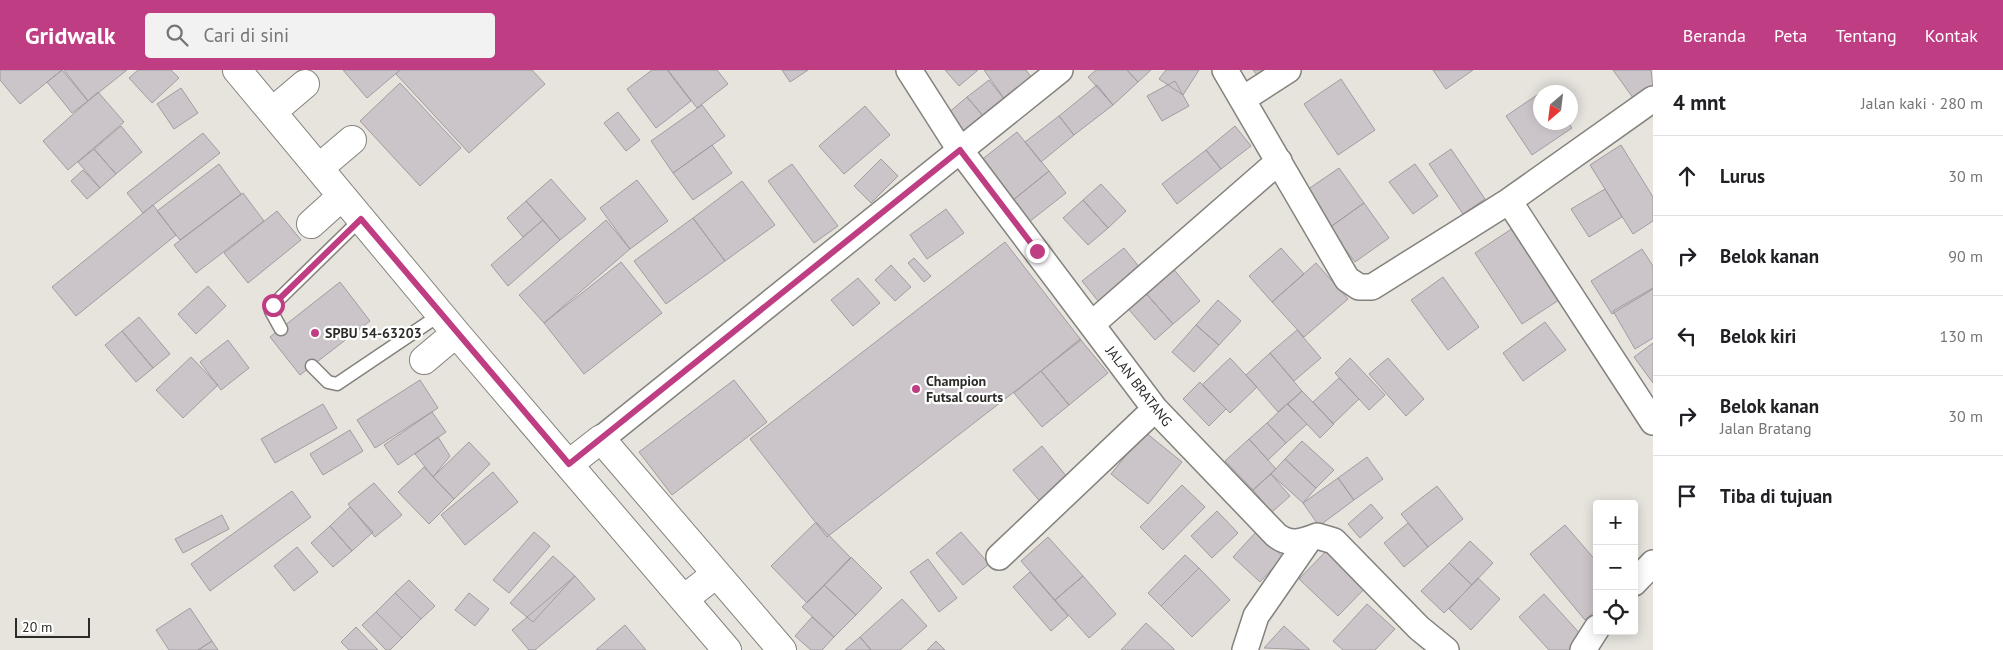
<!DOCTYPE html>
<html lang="id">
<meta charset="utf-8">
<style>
body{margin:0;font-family:"PT Sans",sans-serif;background:#f2f2f2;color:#202124}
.controls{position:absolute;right:15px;bottom:15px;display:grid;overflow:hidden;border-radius:5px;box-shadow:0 2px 12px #0003}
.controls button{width:45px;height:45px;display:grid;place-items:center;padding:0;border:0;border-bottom:1px solid #e0e0e0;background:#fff;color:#202124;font:25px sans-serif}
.compass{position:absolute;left:1533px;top:15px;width:45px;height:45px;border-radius:50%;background:#fff;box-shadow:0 2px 12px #0003;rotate:208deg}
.scale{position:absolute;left:15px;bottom:12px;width:75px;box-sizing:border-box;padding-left:5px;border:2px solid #2c2b28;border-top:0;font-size:14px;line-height:18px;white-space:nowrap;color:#2c2b28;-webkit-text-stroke:4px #fff;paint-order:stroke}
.stop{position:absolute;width:15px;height:15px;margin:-11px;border:4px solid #bf3d83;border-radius:50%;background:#fff}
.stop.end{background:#bf3d83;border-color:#fff;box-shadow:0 1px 5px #0008}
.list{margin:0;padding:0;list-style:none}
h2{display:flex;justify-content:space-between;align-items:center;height:65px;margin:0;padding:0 20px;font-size:21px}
h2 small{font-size:16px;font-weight:400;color:#757577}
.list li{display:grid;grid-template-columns:32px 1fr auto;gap:15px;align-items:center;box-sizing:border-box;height:80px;padding:0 20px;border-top:1px solid #e0e0e0}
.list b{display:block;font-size:19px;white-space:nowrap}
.list p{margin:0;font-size:16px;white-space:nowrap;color:#757577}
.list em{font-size:16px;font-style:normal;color:#757577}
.icon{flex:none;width:28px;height:28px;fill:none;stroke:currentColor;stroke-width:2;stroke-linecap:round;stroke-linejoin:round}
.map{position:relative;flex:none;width:1653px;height:580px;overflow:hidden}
header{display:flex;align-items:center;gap:30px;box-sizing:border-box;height:70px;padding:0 25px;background:#bf3d83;color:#fff}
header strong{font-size:24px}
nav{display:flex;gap:28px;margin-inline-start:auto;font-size:18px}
.search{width:350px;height:45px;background:#f2f2f2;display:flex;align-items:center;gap:12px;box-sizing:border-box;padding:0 18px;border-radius:5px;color:#757577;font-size:19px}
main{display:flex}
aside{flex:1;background:#fff}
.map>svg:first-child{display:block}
.building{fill:#cbc4c9;stroke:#a29ca0}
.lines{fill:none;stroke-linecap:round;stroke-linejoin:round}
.lane-casing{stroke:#84827c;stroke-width:15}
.street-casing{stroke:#84827c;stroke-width:28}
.secondary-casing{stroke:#84827c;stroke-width:30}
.primary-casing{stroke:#84827c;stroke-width:30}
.lane{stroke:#fff;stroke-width:12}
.street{stroke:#fff;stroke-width:25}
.secondary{stroke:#fff;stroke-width:28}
.primary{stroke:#fff;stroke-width:28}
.route{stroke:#bf3d83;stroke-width:6}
.poi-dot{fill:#bf3d83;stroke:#fff;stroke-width:2}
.labels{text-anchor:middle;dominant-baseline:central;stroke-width:4.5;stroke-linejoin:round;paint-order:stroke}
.poi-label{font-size:14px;font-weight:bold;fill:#2c2b28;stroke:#fff;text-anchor:start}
.street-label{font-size:14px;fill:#2c2b28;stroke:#fff}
</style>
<header>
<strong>Gridwalk</strong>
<div class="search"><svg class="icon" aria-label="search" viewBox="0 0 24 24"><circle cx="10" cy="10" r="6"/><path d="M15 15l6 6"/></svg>Cari di sini</div>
<nav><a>Beranda</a><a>Peta</a><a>Tentang</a><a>Kontak</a></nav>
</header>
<main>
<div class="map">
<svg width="1653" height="580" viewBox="0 0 1653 580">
<rect width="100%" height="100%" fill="#e6e4dd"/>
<!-- building -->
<path class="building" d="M0,0H62L20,34L0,10Z
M62,0L88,31L72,43L47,12Z
M64,0H127L88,31Z
M138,0H171L179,8L152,33L129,8Z
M343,0H400L367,28Z
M400,0H532L545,14L469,83L396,4Z
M652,0H667L691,31L656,58L627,19Z
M668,0H717L728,14L697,38Z
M782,0H808L790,12Z
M945,0H978L959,16Z
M984,0H1026L1033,10L1005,30Z
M1096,0H1127L1138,12L1113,35L1088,7Z
M1127,0H1151L1138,12Z
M1166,0H1199L1183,25L1159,9Z
M1253,0H1264L1257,5Z
M1433,0H1473L1446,19Z
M1613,0H1651L1653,19L1636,32Z
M1341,9L1375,60L1338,85L1304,34Z
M989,10L1005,30L984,47L967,27Z
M1175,11L1189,36L1162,51L1147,26Z
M400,13L461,78L420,116L360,51Z
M1097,15L1113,35L1074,65L1059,46Z
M181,18L198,43L174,59L157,34Z
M98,22L124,52L68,100L43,71Z
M1540,23V52H1568L1572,58L1532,85L1506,46Z
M967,27L984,47L963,64L947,44Z
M702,35L725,66L673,103L651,71Z
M865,36L890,65L844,104L819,76Z
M618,42L640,70L626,81L604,53Z
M1059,46L1074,65L1041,92L1025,72Z
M121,56L142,82L116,104L94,79Z
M1235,56L1251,76L1221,99L1206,80Z
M1017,62L1049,101L1012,131L980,91Z
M203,63L220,83L143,143L127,123Z
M712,75L732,103L693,130L673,103Z
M1621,75L1653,127V151L1633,164L1590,95Z
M94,79L116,104L100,118L78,92Z
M1451,79L1485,129L1463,144L1429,94Z
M1206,80L1221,99L1177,134L1162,114Z
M881,89L898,106L871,133L854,116Z
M219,94L241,124L180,170L157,141Z
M792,94L838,156L814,173L768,111Z
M1415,94L1438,126L1413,144L1389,112Z
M1339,98L1364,133L1329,158L1304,122Z
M83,100L100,118L87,129L71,111Z
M1049,101L1066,123L1029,152L1012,131Z
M551,109L586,149L560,170L526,131Z
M637,110L668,151L630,179L600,138Z
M742,111L775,155L725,191L693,148Z
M1101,114L1126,141L1108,158L1083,130Z
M1605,119L1622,147L1589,167L1571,139Z
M243,123L264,151L196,203L174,175Z
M1083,130L1108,158L1088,175L1063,148Z
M526,131L543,150L523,167L507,148Z
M1364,133L1389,168L1355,192L1329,158Z
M153,135L176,165L76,246L52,217Z
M946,139L964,163L927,189L910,165Z
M277,141L301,170L248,213L224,183Z
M693,148L725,191L666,234L634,191Z
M543,150L560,170L508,216L491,195Z
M606,150L630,179L544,253L519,225Z
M1513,158L1559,230L1522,254L1475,183Z
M1005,172L1081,270L827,467L750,369Z
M1124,178L1140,198L1098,231L1082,211Z
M1281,178L1304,204L1272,232L1249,206Z
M1642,179L1653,196V219L1612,244L1591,211Z
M914,188L931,206L924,212L908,193Z
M621,192L662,243L584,304L544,253Z
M1316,193L1348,229L1304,267L1272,232Z
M891,195L911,217L895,231L875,210Z
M1171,196L1200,231L1173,254L1143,220Z
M1443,207L1479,257L1448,280L1411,230Z
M858,208L880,233L853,256L831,230Z
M340,212L370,251L300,305L270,267Z
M208,216L226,236L196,264L178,244Z
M1653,218V268L1635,279L1613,241Z
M1143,220L1173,254L1155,270L1125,235Z
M1218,230L1241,251L1219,275L1196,255Z
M139,247L170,284L153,298L122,261Z
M1545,252L1566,280L1523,311L1503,283Z
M1196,255L1219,275L1194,302L1172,282Z
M1297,260L1321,288L1294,311L1270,283Z
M122,261L153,298L136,312L105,275Z
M1080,269L1108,303L1069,335L1041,301Z
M228,270L249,298L221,320L200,292Z
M1653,273V313L1634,287Z
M1270,283L1302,321L1278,342L1246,305Z
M191,287L218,315L183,348L156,320Z
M1230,288L1257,317L1230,343L1202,315Z
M1350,288L1385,325L1369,340L1335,303Z
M1388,288L1424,329L1406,346L1369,304Z
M1041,301L1069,335L1042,357L1014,323Z
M1339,308L1359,329L1333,354L1313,332Z
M420,310L438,338L375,378L357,350Z
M734,310L767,352L672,425L639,382Z
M1200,312L1226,339L1209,356L1183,329Z
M1302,321L1334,354L1320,368L1288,334Z
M323,334L337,358L275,393L261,369Z
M1287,334L1307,354L1286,373L1267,353Z
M432,342L446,362L398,395L384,375Z
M1267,353L1286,373L1268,390L1249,369Z
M350,360L363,381L323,405L310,384Z
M1145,362L1182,392L1148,434L1111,404Z
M438,367L450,386L433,407L415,384Z
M1249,369L1276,399L1253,420L1225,391Z
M1302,371L1334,400L1316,418L1285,389Z
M469,372L490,394L454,429L433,407Z
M1042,376L1071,412L1043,435L1013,400Z
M1367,387L1383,409L1354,430L1338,408Z
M1285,389L1316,418L1303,433L1271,404Z
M424,397L454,429L429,454L398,422Z
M493,402L518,432L465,475L441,445Z
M1271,404L1290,426L1272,442L1253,420Z
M1338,408L1354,430L1319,456L1303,433Z
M374,413L402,445L375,467L348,434Z
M1182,415L1205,437L1163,480L1140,457Z
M1437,416L1463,449L1428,477L1401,444Z
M292,421L311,447L210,521L191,494Z
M1371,434L1383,448L1360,468L1348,454Z
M350,437L373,462L352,481L330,456Z
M1217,441L1238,463L1212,488L1191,466Z
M222,445L229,459L183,483L175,469Z
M816,452L851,488L807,533L771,496Z
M1408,453L1428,477L1404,497L1384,473Z
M1565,455L1597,492V539L1585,550L1530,484Z
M330,456L352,481L333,497L311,473Z
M534,462L550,476L509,523L493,510Z
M961,462L989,494L963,515L936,483Z
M1256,462L1283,487L1260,512L1233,487Z
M1048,467L1083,506L1055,530L1021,491Z
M1470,471L1493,493L1472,515L1449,493Z
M1332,475L1371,512L1338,546L1299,509Z
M297,477L318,502L294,521L274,496Z
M1185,485L1199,498L1161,536L1148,523Z
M553,486L575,506L533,552L510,533Z
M851,487L882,518L856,545L824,515Z
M928,489L957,528L939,542L910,502Z
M1449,493L1472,515L1444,543L1421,521Z
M1199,498L1230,530L1192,567L1161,536Z
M1030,502L1068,546L1051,561L1013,517Z
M575,506L595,529L535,580H529L512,560Z
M1083,506L1116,544L1089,568L1055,530Z
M1478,508L1500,529L1471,560L1449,539Z
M409,510L435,536L421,549L395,523Z
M824,515L856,545L834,567L802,537Z
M395,523L421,549L402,568L376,542Z
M469,523L489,539L475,556L455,540Z
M1544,524L1583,567L1569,580H1549L1519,547Z
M902,529L927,556L900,580H871L860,567Z
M1367,534L1395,559L1375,580H1343L1333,571Z
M190,538L212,571L198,580H169L156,560Z
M376,542L402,568L390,580H386L362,555Z
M812,547L834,567L822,580H811L795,566Z
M1146,553L1174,579V580H1121Z
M625,555L646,580H596Z
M1284,556L1310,580L1264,578Z
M356,557L378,580H349L341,572Z
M860,567L871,580H845Z
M212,571L218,580H198Z
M936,571L945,580H927Z"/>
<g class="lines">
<!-- lane casing -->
<g class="lane-casing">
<path id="lane" d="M281,259L271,241L273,235L361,149
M312,296L328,312L337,314L441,244"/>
</g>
<!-- street casing -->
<g class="street-casing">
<path id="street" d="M909,0L960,80L1155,339L1276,465C1290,476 1302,472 1317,466L1334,471L1419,558L1446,580
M1225,0L1347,209L1359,217H1372L1509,131L1653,29
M1243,29L1288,0
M1509,131L1653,352
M1092,254L1279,91
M601,369L1060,0
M999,487L1155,339
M1634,513L1653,493
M1245,580L1256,546L1308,471
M1583,580L1597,558"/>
</g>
<!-- secondary casing -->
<g class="secondary-casing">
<path id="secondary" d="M569,394L601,369L782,580"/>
</g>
<!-- primary casing -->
<g class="primary-casing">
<path id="primary" d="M237,0L456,263L727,580
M272,42L305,14
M319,98L352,70
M311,154L342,126
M424,290L456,263
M684,529L716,504"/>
</g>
<!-- lane -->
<use href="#lane" class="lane"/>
<!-- street -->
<use href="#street" class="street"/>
<!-- secondary -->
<use href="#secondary" class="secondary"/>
<!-- primary -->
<use href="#primary" class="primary"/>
</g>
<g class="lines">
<!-- route -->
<path class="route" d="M273,235L361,149L569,394L960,80L1037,181"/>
</g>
<!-- markers -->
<g class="poi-dot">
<circle cx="315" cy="263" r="5"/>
<circle cx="916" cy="319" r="5"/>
</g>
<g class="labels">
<!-- poi labels -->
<g class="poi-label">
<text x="325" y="263">SPBU 54-63203</text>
<text x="926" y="311">Champion<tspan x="926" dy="16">Futsal courts</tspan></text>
</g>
<!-- street labels -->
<g class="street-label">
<text transform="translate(1139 316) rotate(52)">JALAN BRATANG</text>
</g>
</g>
</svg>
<div class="controls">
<button>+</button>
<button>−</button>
<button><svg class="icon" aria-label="locate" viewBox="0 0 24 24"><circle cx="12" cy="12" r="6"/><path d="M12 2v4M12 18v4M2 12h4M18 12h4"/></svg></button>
</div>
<svg class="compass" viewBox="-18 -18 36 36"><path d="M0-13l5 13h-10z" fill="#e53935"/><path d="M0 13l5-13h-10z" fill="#757577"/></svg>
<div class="scale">20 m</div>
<div class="stop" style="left:273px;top:235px"></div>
<div class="stop end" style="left:1037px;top:181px"></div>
</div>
<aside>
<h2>4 mnt<small>Jalan kaki · 280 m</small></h2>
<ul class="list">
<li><svg class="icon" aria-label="ahead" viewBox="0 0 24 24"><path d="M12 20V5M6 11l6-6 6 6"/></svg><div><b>Lurus</b></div><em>30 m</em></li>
<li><svg class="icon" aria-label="right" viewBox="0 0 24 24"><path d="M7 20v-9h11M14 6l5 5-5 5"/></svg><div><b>Belok kanan</b></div><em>90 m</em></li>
<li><svg class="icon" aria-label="left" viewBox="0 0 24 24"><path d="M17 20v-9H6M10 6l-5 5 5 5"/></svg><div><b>Belok kiri</b></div><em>130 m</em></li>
<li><svg class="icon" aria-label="right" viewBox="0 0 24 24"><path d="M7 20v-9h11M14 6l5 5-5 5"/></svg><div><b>Belok kanan</b><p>Jalan Bratang</p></div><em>30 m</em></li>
<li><svg class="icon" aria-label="arrive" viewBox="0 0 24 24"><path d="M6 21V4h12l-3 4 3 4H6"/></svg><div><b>Tiba di tujuan</b></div></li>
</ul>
</aside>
</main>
